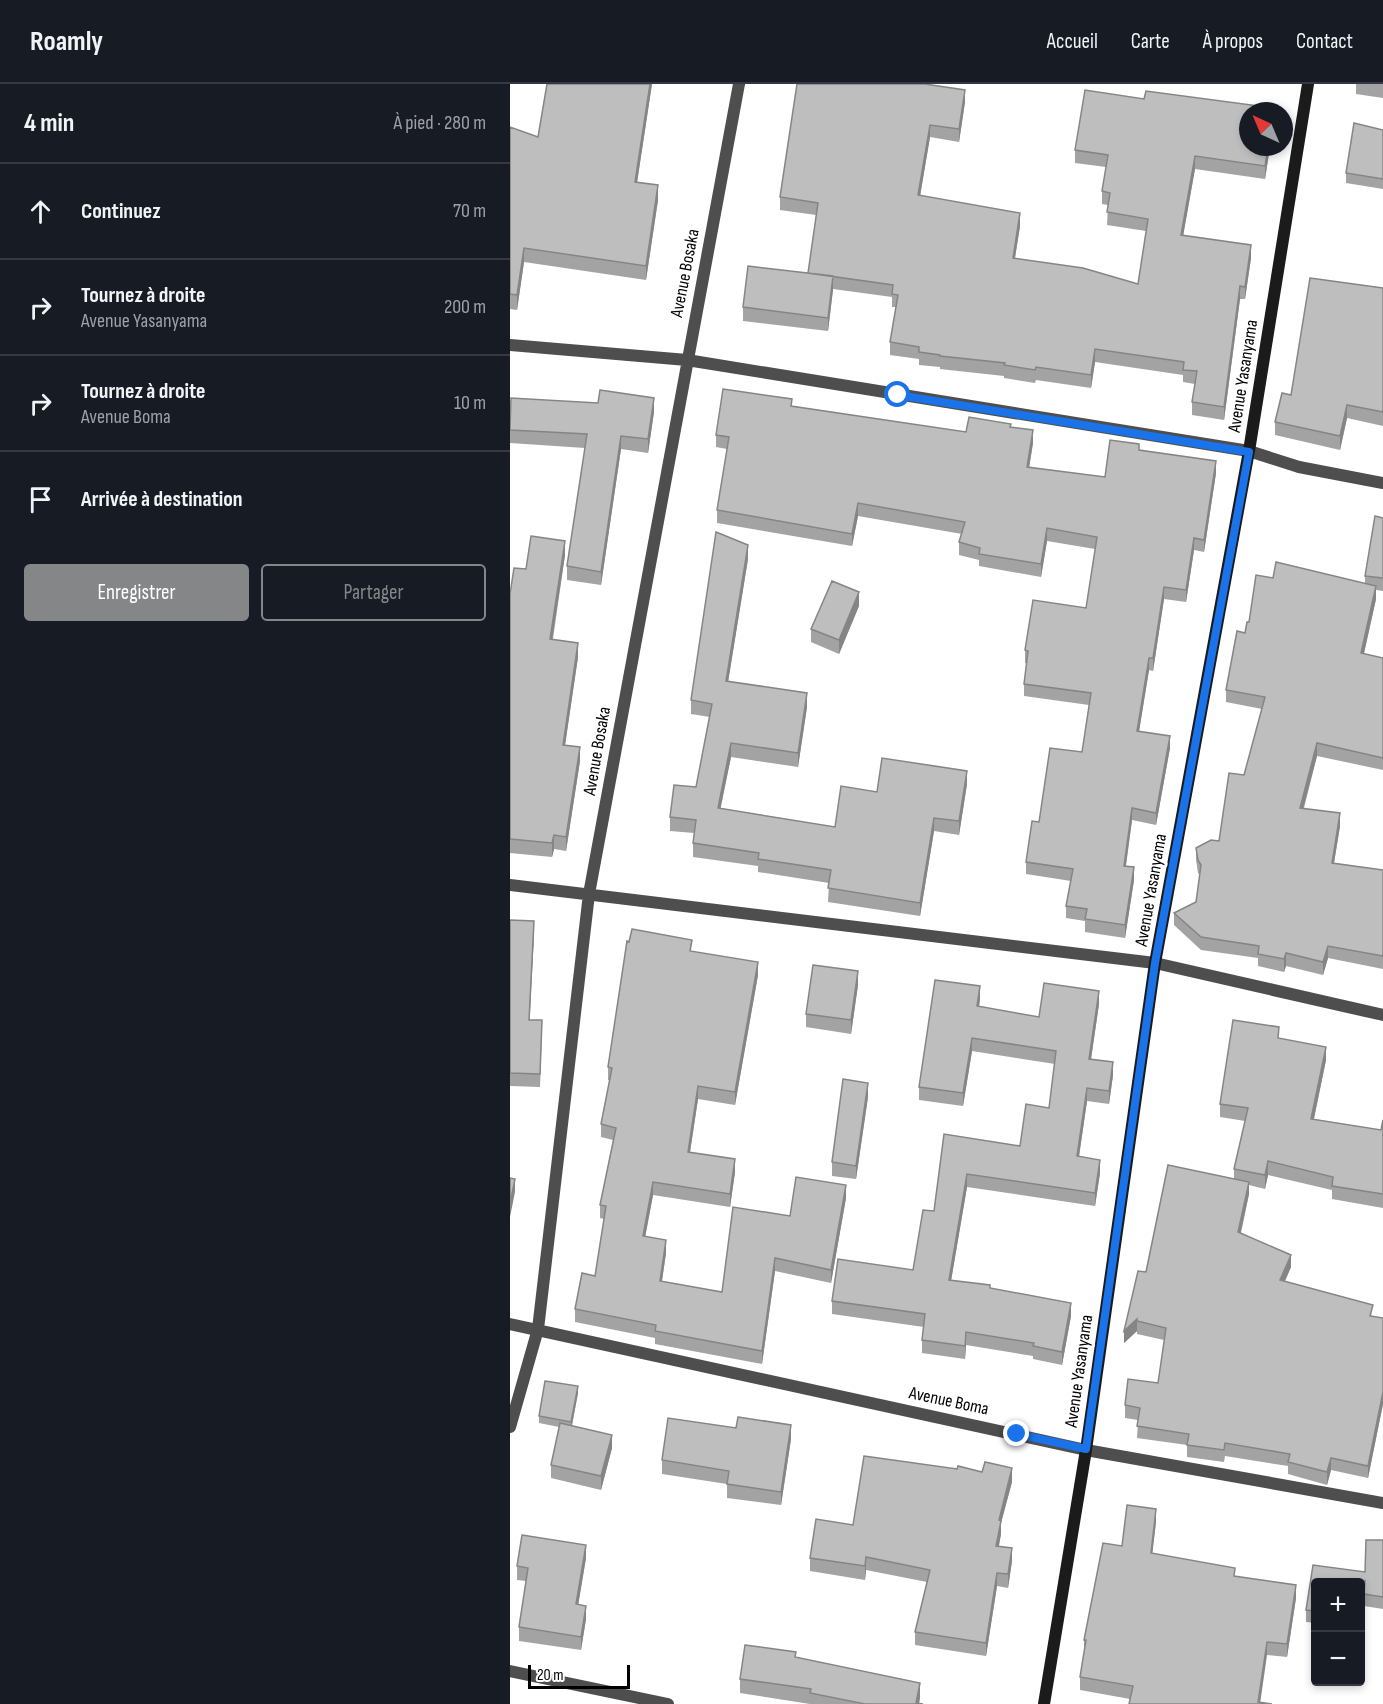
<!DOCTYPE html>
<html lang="fr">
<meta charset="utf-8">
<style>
body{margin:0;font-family:"Sofia Sans Condensed",sans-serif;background:#242831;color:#f1f3f6}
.controls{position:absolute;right:18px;bottom:18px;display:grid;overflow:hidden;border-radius:6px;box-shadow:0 3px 9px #0003}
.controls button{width:54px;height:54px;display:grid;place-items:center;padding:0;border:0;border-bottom:2px solid #363941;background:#171b24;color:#f1f3f6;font:30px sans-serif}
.compass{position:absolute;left:729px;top:18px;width:54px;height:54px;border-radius:50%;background:#171b24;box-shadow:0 3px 9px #0003;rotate:316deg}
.scale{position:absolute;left:18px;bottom:15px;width:102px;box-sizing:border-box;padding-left:6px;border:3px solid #000;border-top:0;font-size:16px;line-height:21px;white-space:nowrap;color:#000;-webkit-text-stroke:4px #fff;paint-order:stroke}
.stop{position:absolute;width:18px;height:18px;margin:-14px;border:4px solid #1a73e8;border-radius:50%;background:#fff}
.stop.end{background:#1a73e8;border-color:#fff;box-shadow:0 2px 6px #0008}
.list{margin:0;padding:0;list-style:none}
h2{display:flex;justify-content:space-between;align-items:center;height:78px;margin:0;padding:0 24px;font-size:26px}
h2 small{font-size:20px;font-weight:400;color:#9ea1a6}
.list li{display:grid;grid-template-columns:39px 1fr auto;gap:18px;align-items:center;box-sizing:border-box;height:96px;padding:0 24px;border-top:2px solid #363941}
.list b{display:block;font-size:22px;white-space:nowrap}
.list p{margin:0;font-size:20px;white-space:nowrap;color:#9ea1a6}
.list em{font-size:20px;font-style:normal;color:#9ea1a6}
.actions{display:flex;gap:12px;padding:18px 24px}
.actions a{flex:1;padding:14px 0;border:2px solid #858687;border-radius:6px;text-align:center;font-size:21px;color:#858687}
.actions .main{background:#858687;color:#fff}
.icon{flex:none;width:33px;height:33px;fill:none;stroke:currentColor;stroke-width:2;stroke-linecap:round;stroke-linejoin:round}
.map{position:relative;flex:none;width:873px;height:1620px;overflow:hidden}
header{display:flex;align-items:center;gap:36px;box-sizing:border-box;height:84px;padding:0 30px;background:#171b24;border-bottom:2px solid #363941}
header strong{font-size:28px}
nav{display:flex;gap:33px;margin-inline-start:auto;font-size:21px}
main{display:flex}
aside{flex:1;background:#171b24}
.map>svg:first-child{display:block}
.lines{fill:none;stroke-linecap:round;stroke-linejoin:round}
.street{stroke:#4e4e4e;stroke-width:12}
.secondary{stroke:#1b1b1b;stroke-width:12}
.wall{fill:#a3a3a3}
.shaded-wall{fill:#858585}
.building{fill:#bebebe;stroke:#858585;stroke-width:1.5}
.route{stroke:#1a73e8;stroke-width:8}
.labels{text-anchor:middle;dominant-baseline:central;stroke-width:6;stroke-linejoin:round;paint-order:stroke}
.street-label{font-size:18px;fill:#000;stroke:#fff}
</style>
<header>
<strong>Roamly</strong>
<nav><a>Accueil</a><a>Carte</a><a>À propos</a><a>Contact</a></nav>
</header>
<main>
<aside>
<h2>4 min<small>À pied · 280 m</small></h2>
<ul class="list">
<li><svg class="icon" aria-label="ahead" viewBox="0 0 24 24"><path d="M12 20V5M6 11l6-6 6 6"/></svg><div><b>Continuez</b></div><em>70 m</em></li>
<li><svg class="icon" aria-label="right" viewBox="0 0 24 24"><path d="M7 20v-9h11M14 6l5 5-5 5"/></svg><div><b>Tournez à droite</b><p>Avenue Yasanyama</p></div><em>200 m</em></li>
<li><svg class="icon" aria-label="right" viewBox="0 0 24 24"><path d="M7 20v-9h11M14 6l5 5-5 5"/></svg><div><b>Tournez à droite</b><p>Avenue Boma</p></div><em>10 m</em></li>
<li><svg class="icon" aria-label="arrive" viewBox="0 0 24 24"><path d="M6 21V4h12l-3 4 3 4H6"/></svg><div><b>Arrivée à destination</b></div></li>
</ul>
<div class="actions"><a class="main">Enregistrer</a><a>Partager</a></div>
</aside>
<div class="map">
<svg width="873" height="1620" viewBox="0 0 873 1620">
<rect width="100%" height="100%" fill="#fff"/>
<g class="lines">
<!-- street -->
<path class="street" d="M0,261L177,276L739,367L789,383L873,399
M0,801L645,879L873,931
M0,1240L576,1366L873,1419
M0,1343L28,1245L79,810L229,0
M0,1587L158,1620"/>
<!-- secondary -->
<path class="secondary" d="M534,1620L576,1366L645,879L739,367L798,0"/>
</g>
<!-- wall -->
<path class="wall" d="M37,0H142L127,98L148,116L136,196L14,178L7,226L0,225V43L28,53Z
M846,0H873V14L846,10Z
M634,15L764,27L738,63H760L755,95L685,85L673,151L741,174L735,215H730L714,336L682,331V318L685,300L673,298V291L585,278L581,304L526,296L525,299L494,294V292L430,285V283L409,281V275L380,271V258L386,223H382V213L323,205L318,247L233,237V223L298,189L306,131L270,126V113L455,18L449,58L420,53L410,112L510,142L505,174L628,200L636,147L597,141L598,121L592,120V107L596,83L565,79V66Z
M873,46V105L836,99V89Z
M873,204V342L837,334L830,366L765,351V338L781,311Z
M282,322L456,348L501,343L523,359L519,384L595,393L629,366L706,389L694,468L684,466L676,518L654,515L643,587L639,586L629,647L660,664L646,741L622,736L616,782L624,796L615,854L575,848V837L556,834V822L561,797L516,790V778L529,738L572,668L579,621L514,612V600L517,579H515V566L576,524L585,465L537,457L531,493L469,482V476L449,471V458L452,450L348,432L342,462L207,439V426L217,365L206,363V351Z
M144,328L138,369L111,365L91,501L57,496V482L75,364L0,359V333Z
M873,434V507L866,506V515L854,570L873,574V686L807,672L794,724L830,742L824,779L873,786V885L818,874L813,891L776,882L774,888L748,882V874L691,866L664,841V829L686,818L690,791L688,789L686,776V764L709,757L734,691L752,625L716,618V606L739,538L763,494L855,499V492Z
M55,471L43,555L68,573L55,661L70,677L56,767L44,765L42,773L0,769V510L16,485Z
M238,475L218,597L297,623L288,683L221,673L210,724L325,743L367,708L457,700L449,751L424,747L410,832L318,818L319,799L248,788V782L183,773V759L184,749L160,747V733L186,703L200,633L181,630V616Z
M349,522L329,570L301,558V545Z
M0,836L24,850L19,936L32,949L30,1003L0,1002Z
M119,858L182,867L248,891L225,1021L188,1015L180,1068L225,1088L220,1123L143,1111L135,1152L156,1169L152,1197L212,1208L280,1132L336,1114L321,1199L265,1187L252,1280L145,1260V1254L65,1238V1225L85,1192L94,1135L90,1134V1121L103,1056L91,1053V1040L100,996H98V983Z
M348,901L341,950L296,943V930Z
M470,915L469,923L529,933L589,920L581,976L603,991L599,1020L577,1017L569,1073L590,1089L585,1122L457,1103L441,1196L480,1204L561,1232L552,1281L523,1275V1272L456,1261L455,1275L412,1269V1256L414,1243L322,1230V1217L403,1186L424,1127L434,1050L510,1062L539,1024L545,980L462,967L453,1022L409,1016V1003Z
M769,954L816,976L804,1035L871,1046L873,1036V1124L822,1115V1106L758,1091L755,1105L739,1101V1110L731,1149L781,1183L775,1197L863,1232L873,1234V1320L858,1394L821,1386L817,1401L778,1390V1382L715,1372L714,1378L677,1373V1361L627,1354L628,1336L615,1334V1321L648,1299L654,1256L627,1250V1247L614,1259L636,1188L724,1095V1085L735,1037L710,1033V1020Z
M358,1013L346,1095L322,1092V1078Z
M68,1309L62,1342L102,1364L91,1406L41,1394V1381L49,1343L29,1339V1332Z
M281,1355L271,1421L217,1414V1400L152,1390V1376Z
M502,1398L491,1439V1450L489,1462L502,1477L498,1504L487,1502L476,1572L405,1561V1548L417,1498L356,1486L355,1496L300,1487V1474L343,1441Z
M646,1438L642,1469L725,1492L786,1514L777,1573L757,1571L620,1615L570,1606V1593L574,1569V1556L612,1462Z
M856,1456H873V1525L854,1522V1511L850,1536V1498H806V1539L796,1538V1526L803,1481L855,1488Z
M76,1474L68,1521L76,1535L71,1566L9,1557V1543L16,1497L7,1496V1482Z
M286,1574L410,1613L409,1619L413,1620H300L230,1609V1595Z"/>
<!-- shaded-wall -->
<path class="shaded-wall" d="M140,0H142L125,112V98Z
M455,6V18L449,58V45Z
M420,41V53L408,124V111Z
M758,63H760L755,95V82Z
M685,72V85L671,164V151Z
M148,101V116L136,196V182Z
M510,129V142L503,186V174Z
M741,161V174L735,215V203Z
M14,164V178L7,226V211Z
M323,192V206L318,247V234Z
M730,202V215L714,336V323Z
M585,265V278L581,304V291Z
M144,314V328L138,369V355Z
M837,321V334L830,366V352Z
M523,346V359L517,396V383Z
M111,352V365L91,501V488Z
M706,377V389L694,468V456Z
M348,419V432L342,462V450Z
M537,444V457L531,493V480Z
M684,454V466L676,518V506Z
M55,457V471L40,569V555Z
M238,461V475L216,611V597Z
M866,502V515L851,582V569Z
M654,503V515L643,587V574Z
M349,508V522L329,570V556Z
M68,559V573L53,675V661Z
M639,574V586L627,660V647Z
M297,609V623L288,683V669Z
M660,652V664L646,741V729Z
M221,659V673L208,737V724Z
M807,659V672L790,736V724Z
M70,663V677L56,767V753Z
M457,687V700L449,751V737Z
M622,724V736L614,794V782Z
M830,729V742L822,791V779Z
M424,734V747L410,832V819Z
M44,751V765L42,773V759Z
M624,783V796L615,854V841Z
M24,837V850L19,949V936Z
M818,862V874L813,891V878Z
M776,869V882L774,888V875Z
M248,878V891L225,1021V1008Z
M348,887V901L341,950V936Z
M470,902V915L467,935V922Z
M589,907V920L579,988V975Z
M462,954V967L453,1022V1009Z
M816,963V976L801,1048V1035Z
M603,978V991L599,1020V1007Z
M358,999V1013L346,1095V1082Z
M188,1002V1015L178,1081V1068Z
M577,1004V1017L567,1085V1072Z
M225,1075V1088L220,1123V1110Z
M590,1076V1089L585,1122V1109Z
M758,1077V1091L755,1105V1091Z
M457,1090V1103L439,1209V1196Z
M5,1095V1108L0,1133V1119Z
M143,1098V1111L133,1165V1152Z
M739,1098V1110L728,1160V1148Z
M336,1101V1114L321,1199V1186Z
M156,1156V1169L150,1210V1197Z
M781,1171V1183L770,1208V1196Z
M265,1174V1187L252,1280V1267Z
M561,1219V1232L552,1281V1268Z
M627,1235V1247L614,1259V1247Z
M456,1248V1261L455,1275V1262Z
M68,1302V1309L61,1345V1338Z
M873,1308V1320L858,1394V1382Z
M281,1341V1355L271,1421V1408Z
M102,1351V1364L91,1406V1392Z
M821,1374V1386L817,1401V1388Z
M502,1384V1398L491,1439V1450L486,1475V1462L489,1436Z
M646,1425V1438L641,1482V1469Z
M76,1461V1474L66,1534V1520Z
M502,1464V1477L498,1504V1490Z
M356,1473V1486L355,1496V1482Z
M487,1489V1502L476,1572V1559Z
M855,1496V1508L850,1536V1524Z
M786,1501V1514L777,1573V1560Z
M76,1522V1535L71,1566V1553Z
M757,1558V1571L750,1620H748Z
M410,1599V1613L409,1620H406Z"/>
<!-- building -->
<path class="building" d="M37,0H140L125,98L148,101L136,182L14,164L7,211L0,210V43L28,53Z
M287,0H415L455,6L449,45L420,41L408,111L510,129L503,174L573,184L628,200L638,135L597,128L600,109L592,107L598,71L565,66L575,6L634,15L636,7L764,24L763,27H738V63H758L755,82L685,72L671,151L741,161L735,203L730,202L714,323L682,318L687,287L673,286L674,278L585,265L581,291L526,283L525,286L494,281L495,279L430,272V271L409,268V263L380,258L388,211L382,210L383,201L298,189L308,119L270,113Z
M844,39L873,46V95L836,89Z
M238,182L323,192L318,234L233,223Z
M800,194L873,204V328L837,321L830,352L765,338L772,309L781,311Z
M213,305L282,315L281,322L456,348L459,333L501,340L500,343L523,346L517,383L595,393L600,356L629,360V366L706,377L694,456L684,454L676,506L654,503L643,574H639L627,647L660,652L646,729L622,724L614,782L624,783L615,841L575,835L577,825L556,822L563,785L516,778L522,737L529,738L540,664L572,668L581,609L514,600L518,567L515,566L523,516L576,524L587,453L537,444L531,480L469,470L470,464L449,458L455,438L348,419L342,450L207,426L219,353L206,351Z
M90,306L144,314L138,355L111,352L91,488L57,482L77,350L0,346L1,314L88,319Z
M865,432L873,434V494L855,492Z
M206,448L238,461L216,597L297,609L288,669L221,659L208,724L325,743L331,702L367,708L372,674L457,687L449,737L424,734L410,819L318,804L321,786L248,775L249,769L183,759L186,736L160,733L164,701L186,703L202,620L181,616Z
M21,452L55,457L40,555L68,559L53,661L70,663L56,753L44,751L42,759L0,755V510L4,484L16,485Z
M766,478L866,502L851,569L873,574V674L807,659L790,724L830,729L822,779L873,786V872L818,862L813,878L776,869L774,875L748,870L749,862L691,853L664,829L686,818L691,781L688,776L686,764L701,756L709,757L719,689L734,691L755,613L716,606L727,547L735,549L737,538H739L746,491L763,494Z
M322,497L349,508L329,556L301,545Z
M0,836L24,837L19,936H32L30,990L0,989Z
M122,845L182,856L180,867L248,878L225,1008L188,1002L178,1068L225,1075L220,1110L143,1098L133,1152L156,1156L150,1197L212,1208L223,1123L280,1132L286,1093L336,1101L321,1186L265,1174L252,1267L145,1247L146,1241L65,1225L72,1189L85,1192L96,1122L90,1121L106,1044L91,1040L102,984L98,983L117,857L119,858Z
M303,881L348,887L341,936L296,930Z
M425,896L470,902L467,922L529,933L534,899L589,907L579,975L603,978L599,1007L577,1004L567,1072L590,1076L585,1109L457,1090L439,1196L480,1201V1204L561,1219L552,1268L523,1262L524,1259L456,1248L455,1262L412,1256L415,1230L322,1217L328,1175L403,1186L413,1126L424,1127L434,1050L510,1062L516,1020L539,1024L546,967L462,954L453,1009L409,1003Z
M723,936L769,943L768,954L816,963L801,1035L871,1046L873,1036V1110L822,1102L823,1093L758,1077L755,1091L724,1085L738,1024L710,1020Z
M333,995L358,999L346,1082L322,1078Z
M658,1081L739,1098L728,1148L781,1171L770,1196L863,1221L860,1232L873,1234V1308L858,1382L821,1374L817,1388L778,1378L780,1370L715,1359L714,1366L677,1361L679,1350L627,1342L630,1324L615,1321L618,1295L648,1299L656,1244L627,1237V1235L614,1247L628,1187L636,1188Z
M0,1094L5,1095L0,1119Z
M35,1297L68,1302L61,1338L29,1332Z
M228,1333L281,1341L271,1408L217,1400L219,1387L152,1376L158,1334L226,1344Z
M50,1339L102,1351L91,1392L41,1381Z
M354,1372L447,1385L448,1382L472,1388L475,1378L502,1384L489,1436L491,1437L486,1462L502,1464L498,1490L487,1489L476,1559L405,1548L420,1486L356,1473L355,1482L300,1474L306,1435L343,1441Z
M617,1421L646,1425L641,1469L725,1484L724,1492L786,1501L777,1560L757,1558L748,1618L762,1620H619L623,1602L570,1593L576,1556H574L593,1459L612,1462Z
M12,1451L76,1461L66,1520L76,1522L71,1553L9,1543L18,1484L7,1482Z
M856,1456H873V1513L854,1510L855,1496L850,1524V1498H806V1527L796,1526L803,1481L855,1488Z
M235,1561L286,1568L285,1573L410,1599L406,1619L413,1620H355L300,1609L301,1605L230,1595Z"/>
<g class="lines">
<!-- route -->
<path class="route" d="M388,311L739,368L645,879L576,1365L507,1350"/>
</g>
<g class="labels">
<!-- street labels -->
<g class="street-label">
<text transform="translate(175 189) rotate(-79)">Avenue Bosaka</text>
<text transform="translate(733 292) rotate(-81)">Avenue Yasanyama</text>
<text transform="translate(87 667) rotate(-80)">Avenue Bosaka</text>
<text transform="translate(641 806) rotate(-80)">Avenue Yasanyama</text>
<text transform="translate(569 1287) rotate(-82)">Avenue Yasanyama</text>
<text transform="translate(439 1317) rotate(12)">Avenue Boma</text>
</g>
</g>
</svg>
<div class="controls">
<button>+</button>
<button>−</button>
</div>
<svg class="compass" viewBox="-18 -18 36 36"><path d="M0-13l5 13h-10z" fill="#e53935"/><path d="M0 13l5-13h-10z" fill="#9ea1a6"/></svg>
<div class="scale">20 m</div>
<div class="stop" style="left:388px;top:311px"></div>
<div class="stop end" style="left:507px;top:1350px"></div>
</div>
</main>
